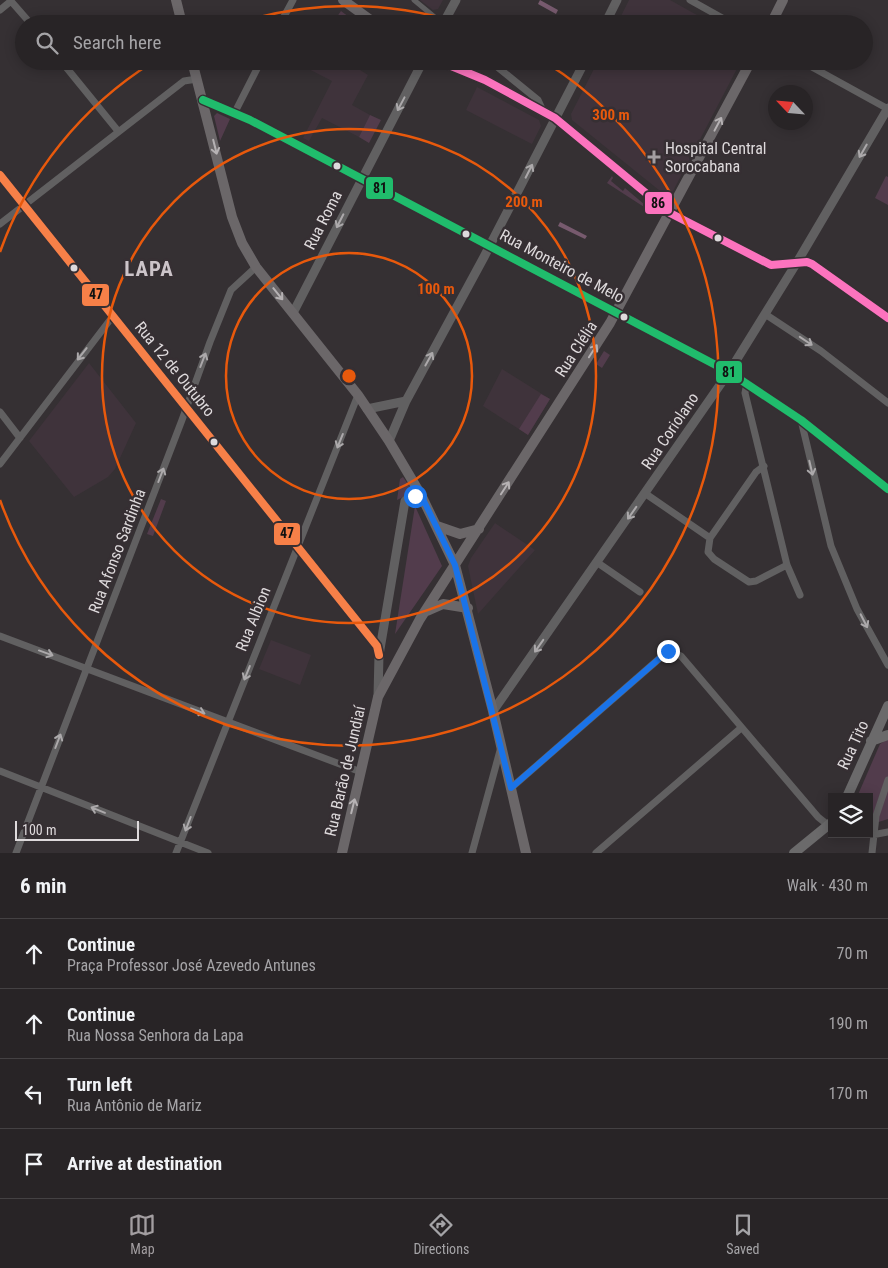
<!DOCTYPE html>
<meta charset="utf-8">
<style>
body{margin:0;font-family:"Roboto Condensed",sans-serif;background:#302c2e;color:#f1f3f6}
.controls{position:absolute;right:15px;bottom:15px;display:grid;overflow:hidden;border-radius:0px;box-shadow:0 2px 12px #0003}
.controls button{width:45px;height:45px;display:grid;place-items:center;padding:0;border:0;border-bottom:1px solid #444143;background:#282426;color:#f1f3f6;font:25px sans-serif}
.compass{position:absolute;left:768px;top:85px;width:45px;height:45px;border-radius:50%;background:#282426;box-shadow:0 2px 12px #0003;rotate:296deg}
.scale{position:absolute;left:15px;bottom:12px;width:124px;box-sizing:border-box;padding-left:5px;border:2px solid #dedadc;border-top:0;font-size:14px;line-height:18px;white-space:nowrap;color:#dedadc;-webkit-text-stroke:4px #362f33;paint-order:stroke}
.stop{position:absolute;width:15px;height:15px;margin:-11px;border:4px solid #1a73e8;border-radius:50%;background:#fff}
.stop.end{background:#1a73e8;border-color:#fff;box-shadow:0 1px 5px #0008}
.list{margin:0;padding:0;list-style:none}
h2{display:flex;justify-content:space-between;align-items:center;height:65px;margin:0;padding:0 20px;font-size:21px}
h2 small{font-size:16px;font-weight:400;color:#a5a4a7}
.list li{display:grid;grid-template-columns:32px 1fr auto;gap:15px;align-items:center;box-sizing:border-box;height:70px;padding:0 20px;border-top:1px solid #444143}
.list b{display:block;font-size:19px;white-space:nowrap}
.list p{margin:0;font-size:16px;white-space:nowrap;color:#a5a4a7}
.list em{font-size:16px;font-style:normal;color:#a5a4a7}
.icon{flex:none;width:28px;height:28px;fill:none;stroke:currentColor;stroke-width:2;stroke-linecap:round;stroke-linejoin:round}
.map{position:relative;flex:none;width:888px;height:853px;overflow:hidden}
.search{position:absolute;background:#282426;box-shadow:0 2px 12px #0003;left:15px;right:15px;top:15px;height:55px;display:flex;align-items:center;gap:12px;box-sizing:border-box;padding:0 18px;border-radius:28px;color:#a5a4a7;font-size:19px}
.sheet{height:345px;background:#282426}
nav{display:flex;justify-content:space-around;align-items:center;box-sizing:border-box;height:70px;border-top:1px solid #444143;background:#282426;font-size:14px;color:#a5a4a7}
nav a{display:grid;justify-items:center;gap:2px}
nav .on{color:#a39ea1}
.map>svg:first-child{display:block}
.built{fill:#3f333b}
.green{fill:#523c4c}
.water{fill:#775a6e}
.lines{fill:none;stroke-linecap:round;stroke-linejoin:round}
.pedestrian{stroke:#616061;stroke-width:5}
.minor{stroke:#616061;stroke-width:7}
.tertiary{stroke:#616061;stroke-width:9}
.secondary{stroke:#6b6a6b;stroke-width:10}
.primary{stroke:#6b6769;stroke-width:10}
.bus-1-casing{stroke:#362f33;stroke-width:11}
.bus-2-casing{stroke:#362f33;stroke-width:11}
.bus-3-casing{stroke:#362f33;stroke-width:11}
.bus-1{stroke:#20bc6c;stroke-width:8}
.bus-2{stroke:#fc73be;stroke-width:8}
.bus-3{stroke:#f78048;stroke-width:8}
.oneway{stroke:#aca9ab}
.oneway2{stroke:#b6b2b4}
.route{stroke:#1a73e8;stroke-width:6}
.ring{fill:none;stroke:#e8590c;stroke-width:2.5}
.poi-dot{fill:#a39ea1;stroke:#362f33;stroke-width:2}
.bus-dot{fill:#dedadc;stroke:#362f33;stroke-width:2}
.labels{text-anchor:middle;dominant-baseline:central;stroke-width:5;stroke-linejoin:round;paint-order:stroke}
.poi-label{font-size:16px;fill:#dedadc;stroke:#362f33;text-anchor:start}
.street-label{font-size:16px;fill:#dedadc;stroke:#362f33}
.district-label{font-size:21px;font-weight:bold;letter-spacing:1px;fill:#ccc4c9;stroke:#362f33}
.centre{fill:#e8590c;stroke:#362f33;stroke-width:2.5}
.ring-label{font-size:15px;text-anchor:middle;font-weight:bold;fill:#e8590c;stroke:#362f33;stroke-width:5;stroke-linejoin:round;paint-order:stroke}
.line-badge{stroke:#362f33;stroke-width:2}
.pale-badge-label{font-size:14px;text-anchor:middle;font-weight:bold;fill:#111}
</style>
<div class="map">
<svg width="888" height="853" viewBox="0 0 888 853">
<rect width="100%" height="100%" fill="#353033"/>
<!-- built -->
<path class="built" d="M420,0H443L438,9L433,10Z
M629,0H670L713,24H617Z
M293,61H364L360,70L368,75L352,105L370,115L359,137L322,118L309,141L303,138L332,81Z
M598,61H741L672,193L665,195L572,120L571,114Z
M477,87L539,120L541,126L532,144L466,110Z
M89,363L136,423L115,469L108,477L74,497L29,441Z
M502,369L550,399L528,435L483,406Z
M495,523L535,550L478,614L468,566L471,558Z
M271,640L311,655L300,685L259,669Z"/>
<!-- green -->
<path class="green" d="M341,11L353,20L351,24H332Z
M217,113L230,119L220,141L214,116Z
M370,115L381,120L369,143L359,137Z
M612,176L613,178L611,181L623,191L625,188L658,216L607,183Z
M886,176L888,177V205L875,198Z
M604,351L610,355L602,368L596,364Z
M541,394L550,399L528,435L519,429Z
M403,477L412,490L411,493L397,500L400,479Z
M161,499L166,501L153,536L147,534Z
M415,506L442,566L395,634Z
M888,739V819L869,825V797H857L880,744Z"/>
<!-- water -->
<path class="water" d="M540,0L558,10L556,14L538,4Z
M560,222L587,236L585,239L558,226Z"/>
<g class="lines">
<!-- pedestrian -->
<path class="pedestrian" d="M414,0L443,24"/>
<!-- minor -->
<path class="minor" d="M10,0L31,24
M690,0L733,24
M0,10L11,1
M280,24L293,0
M61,61L118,131
M490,61L538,100L543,111
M801,61L888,109
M235,112L261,61
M0,224L184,81L197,79
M765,314L821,351L888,403
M747,383L745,393L787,565L800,595
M0,412L20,438
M801,420L831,546L857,609L888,665
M0,464L113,316
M764,466L756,472L710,538L708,552L714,559L749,582L756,581L787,565
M646,494L710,538
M598,563L640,592
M0,636L361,772
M0,771L208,853
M511,788L668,651L681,656L818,817L828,825
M872,835L888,832
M16,853L182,420L210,342L231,290L256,267
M176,853L358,395
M472,853L501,747
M596,853L741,728
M872,853L876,816L888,780"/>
<!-- tertiary -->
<path class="tertiary" d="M443,24L456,0
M605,24L617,0
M203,100L250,120L729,372L801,420L888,489
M0,175L377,646L379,655
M670,213L771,265L807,262L812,264L888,318
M293,313L423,61
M367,409L406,401
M389,441L406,401L484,257L585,61
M378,696L379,655L405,501L410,497L421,495
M493,711L729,372L796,264L888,108"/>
<!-- secondary -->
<path class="secondary" d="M871,741L888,735
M847,797L888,706
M794,853L832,822"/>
<!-- primary -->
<path class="primary" d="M176,0L182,24
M343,0L376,24
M771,24L783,0
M192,61L232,217L242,243L256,267L358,395L389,441L421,495L455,565L493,711L526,853
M439,61L485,80L555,118L670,213
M437,526L460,534L479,529
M427,611L443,604L468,608
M342,853L378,697L420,619L610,323L751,61"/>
<!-- bus-1 casing -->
<g class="bus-1-casing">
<path id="bus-1" d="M203,100L250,120L729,372L801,420L888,489"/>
</g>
<!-- bus-2 casing -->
<g class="bus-2-casing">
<path id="bus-2" d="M439,61L485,80L555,118L670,213L771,265L807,262L812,264L888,318"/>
</g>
<!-- bus-3 casing -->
<g class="bus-3-casing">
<path id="bus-3" d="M0,175L377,646L379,655"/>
</g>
<!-- bus-1 -->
<use href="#bus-1" class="bus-1"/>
<!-- bus-2 -->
<use href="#bus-2" class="bus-2"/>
<!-- bus-3 -->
<use href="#bus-3" class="bus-3"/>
</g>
<!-- one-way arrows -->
<defs><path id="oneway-shaft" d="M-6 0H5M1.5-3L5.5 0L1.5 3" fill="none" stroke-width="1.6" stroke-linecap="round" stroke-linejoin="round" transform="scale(1.25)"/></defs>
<g class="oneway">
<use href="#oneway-shaft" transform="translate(401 104) rotate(118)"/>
<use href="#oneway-shaft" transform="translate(863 151) rotate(120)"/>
<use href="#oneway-shaft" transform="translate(529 171) rotate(-63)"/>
<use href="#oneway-shaft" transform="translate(340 221) rotate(117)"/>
<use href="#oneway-shaft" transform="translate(806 341) rotate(34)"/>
<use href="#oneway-shaft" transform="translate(82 354) rotate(128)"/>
<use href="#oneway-shaft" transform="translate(429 359) rotate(-61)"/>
<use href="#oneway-shaft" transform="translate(203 360) rotate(-69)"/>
<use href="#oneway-shaft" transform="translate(340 441) rotate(112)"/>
<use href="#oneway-shaft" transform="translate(811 468) rotate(77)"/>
<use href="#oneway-shaft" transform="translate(161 475) rotate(-69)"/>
<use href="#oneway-shaft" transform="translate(632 513) rotate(125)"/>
<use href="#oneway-shaft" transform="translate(864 621) rotate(63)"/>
<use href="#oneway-shaft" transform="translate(539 646) rotate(125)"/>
<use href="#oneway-shaft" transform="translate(46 653) rotate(20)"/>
<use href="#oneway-shaft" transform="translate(247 673) rotate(112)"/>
<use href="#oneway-shaft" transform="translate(198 711) rotate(21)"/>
<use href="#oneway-shaft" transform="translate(58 741) rotate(-69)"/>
<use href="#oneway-shaft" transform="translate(98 810) rotate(-158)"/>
<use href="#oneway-shaft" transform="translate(188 824) rotate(111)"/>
</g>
<g class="oneway2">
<use href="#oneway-shaft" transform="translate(718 124) rotate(-62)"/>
<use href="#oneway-shaft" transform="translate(215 147) rotate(76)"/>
<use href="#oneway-shaft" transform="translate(278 294) rotate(51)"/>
<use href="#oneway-shaft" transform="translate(593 351) rotate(-57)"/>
<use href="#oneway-shaft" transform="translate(505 488) rotate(-57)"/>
<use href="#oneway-shaft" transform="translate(353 806) rotate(-76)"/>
</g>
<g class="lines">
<!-- route -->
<path class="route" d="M415,496L421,495L455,565L511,788L668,651"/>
</g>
<!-- distance rings -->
<g class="ring">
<circle cx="349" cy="376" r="123"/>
<circle cx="349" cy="376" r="247"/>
<path d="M0 252A370 370 0 0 1 153 62M238 23A370 370 0 0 1 460 23M545 62A370 370 0 1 1 0 500"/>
</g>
<!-- markers -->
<path class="poi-dot" d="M651.5 149.5h5v5h5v5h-5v5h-5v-5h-5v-5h5z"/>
<g class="bus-dot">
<circle cx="337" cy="166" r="4.5"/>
<circle cx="466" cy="234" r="4.5"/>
<circle cx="718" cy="238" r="4.5"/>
<circle cx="74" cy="268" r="4.5"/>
<circle cx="624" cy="317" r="4.5"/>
<circle cx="214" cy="442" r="4.5"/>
</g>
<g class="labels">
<!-- poi labels -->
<g class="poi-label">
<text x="665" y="148">Hospital Central<tspan x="665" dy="18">Sorocabana</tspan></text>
</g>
<!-- street labels -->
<g class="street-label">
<text transform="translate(323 220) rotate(-63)">Rua Roma</text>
<text transform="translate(562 266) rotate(28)">Rua Monteiro de Melo</text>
<text transform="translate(576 349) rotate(-57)">Rua Clélia</text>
<text transform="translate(175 369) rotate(51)">Rua 12 de Outubro</text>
<text transform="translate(670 431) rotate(-56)">Rua Coriolano</text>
<text transform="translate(117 551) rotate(-69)">Rua Afonso Sardinha</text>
<text transform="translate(253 619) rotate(-68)">Rua Albion</text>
<text transform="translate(853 745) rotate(-65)">Rua Tito</text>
<text transform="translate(345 771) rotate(-77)">Rua Barão de Jundiaí</text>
</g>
<!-- district labels -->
<g class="district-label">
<text x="149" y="269">LAPA</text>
</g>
</g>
<circle cx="349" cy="376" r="8" class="centre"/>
<g class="ring-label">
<text x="611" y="120">300 m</text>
<text x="524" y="207">200 m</text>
<text x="436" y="294">100 m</text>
</g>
<g class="line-badge">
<rect x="365" y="176" width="29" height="24" rx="5" fill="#20bc6c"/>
<rect x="644" y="191" width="29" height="24" rx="5" fill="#fc73be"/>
<rect x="81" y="283" width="29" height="24" rx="5" fill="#f78048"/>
<rect x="715" y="360" width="28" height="24" rx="5" fill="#20bc6c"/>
<rect x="273" y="522" width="28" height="24" rx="5" fill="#f78048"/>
</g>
<g class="pale-badge-label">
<text x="380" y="193">81</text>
<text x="658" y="208">86</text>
<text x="96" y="299">47</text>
<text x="729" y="377">81</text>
<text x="287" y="538">47</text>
</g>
</svg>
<div class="controls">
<button><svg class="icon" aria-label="layers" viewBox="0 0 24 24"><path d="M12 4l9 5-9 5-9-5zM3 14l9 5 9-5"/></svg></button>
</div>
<svg class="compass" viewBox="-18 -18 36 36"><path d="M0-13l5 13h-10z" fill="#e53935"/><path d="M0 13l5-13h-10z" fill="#a5a4a7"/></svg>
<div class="scale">100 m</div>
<div class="stop" style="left:415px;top:496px"></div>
<div class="stop end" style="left:668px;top:651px"></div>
<div class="search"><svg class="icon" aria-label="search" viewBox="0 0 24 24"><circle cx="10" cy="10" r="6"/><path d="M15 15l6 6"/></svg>Search here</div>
</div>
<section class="sheet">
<h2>6 min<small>Walk · 430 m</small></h2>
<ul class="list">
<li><svg class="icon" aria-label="ahead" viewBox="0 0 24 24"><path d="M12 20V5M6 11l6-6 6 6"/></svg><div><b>Continue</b><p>Praça Professor José Azevedo Antunes</p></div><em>70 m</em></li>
<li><svg class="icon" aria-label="ahead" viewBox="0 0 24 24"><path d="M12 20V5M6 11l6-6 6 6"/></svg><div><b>Continue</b><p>Rua Nossa Senhora da Lapa</p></div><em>190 m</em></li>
<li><svg class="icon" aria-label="left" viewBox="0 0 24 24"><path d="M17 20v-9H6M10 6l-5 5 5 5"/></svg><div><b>Turn left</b><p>Rua Antônio de Mariz</p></div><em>170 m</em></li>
<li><svg class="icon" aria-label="arrive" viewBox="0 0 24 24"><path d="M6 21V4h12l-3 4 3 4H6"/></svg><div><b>Arrive at destination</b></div></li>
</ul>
</section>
<nav>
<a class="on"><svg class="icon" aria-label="map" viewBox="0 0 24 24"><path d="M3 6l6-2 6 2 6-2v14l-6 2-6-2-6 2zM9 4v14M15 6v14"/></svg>Map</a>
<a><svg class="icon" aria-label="directions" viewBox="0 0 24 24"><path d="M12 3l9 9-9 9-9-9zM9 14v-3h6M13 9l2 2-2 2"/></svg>Directions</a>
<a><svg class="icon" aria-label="saved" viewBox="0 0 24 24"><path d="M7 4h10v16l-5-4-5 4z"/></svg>Saved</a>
</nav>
